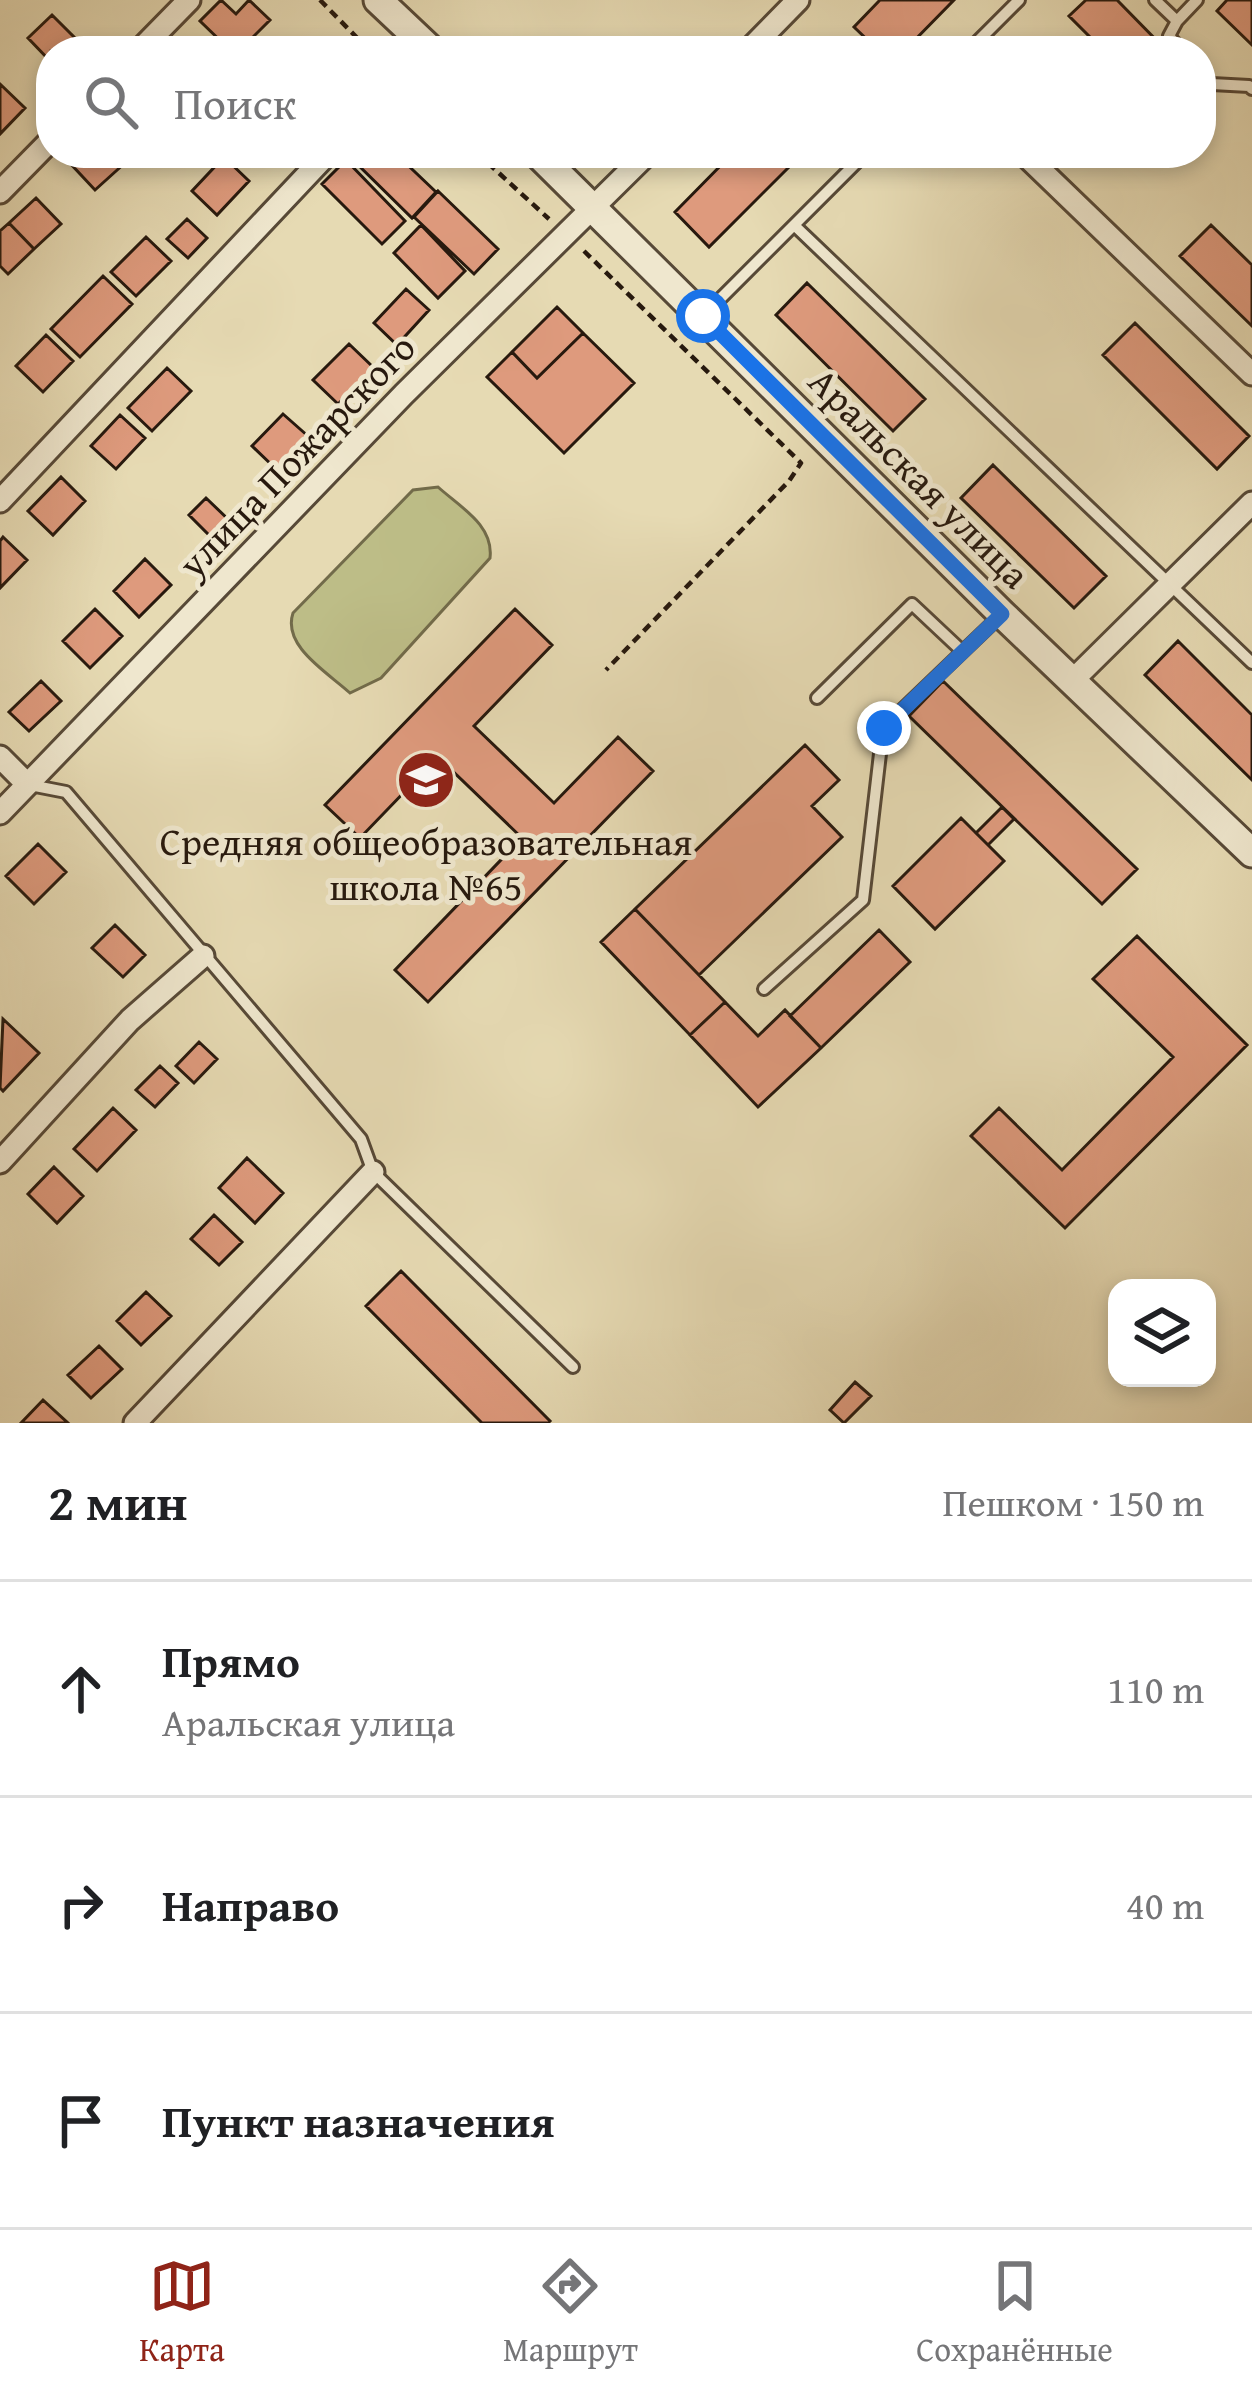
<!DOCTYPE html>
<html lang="ru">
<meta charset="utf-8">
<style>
body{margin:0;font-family:"Gentium Book Plus",serif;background:#f6f6f6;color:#202124}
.controls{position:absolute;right:36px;bottom:36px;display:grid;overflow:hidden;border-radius:24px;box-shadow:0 6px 18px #0003}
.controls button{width:108px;height:108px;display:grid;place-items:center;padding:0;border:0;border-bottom:3px solid #e0e0e0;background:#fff;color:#202124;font:60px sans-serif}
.stop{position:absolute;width:36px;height:36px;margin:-27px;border:9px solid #1a73e8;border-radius:50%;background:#fff}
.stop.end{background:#1a73e8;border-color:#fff;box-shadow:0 3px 12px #0008}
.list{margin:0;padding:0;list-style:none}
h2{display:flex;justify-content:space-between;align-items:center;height:156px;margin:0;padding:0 48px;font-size:51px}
h2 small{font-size:39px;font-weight:400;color:#757577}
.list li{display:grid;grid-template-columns:78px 1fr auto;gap:36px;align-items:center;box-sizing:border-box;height:216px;padding:0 48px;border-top:3px solid #e0e0e0}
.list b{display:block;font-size:45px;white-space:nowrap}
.list p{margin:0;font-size:39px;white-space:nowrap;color:#757577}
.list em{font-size:39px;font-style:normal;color:#757577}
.icon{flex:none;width:66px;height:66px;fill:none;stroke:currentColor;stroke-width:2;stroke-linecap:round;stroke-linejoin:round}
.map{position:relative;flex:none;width:1252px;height:1423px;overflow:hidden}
.search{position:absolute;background:#fff;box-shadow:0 6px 18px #0003;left:36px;right:36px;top:36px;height:132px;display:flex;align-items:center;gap:30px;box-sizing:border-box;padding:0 42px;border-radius:48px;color:#757577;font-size:45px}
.sheet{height:804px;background:#fff}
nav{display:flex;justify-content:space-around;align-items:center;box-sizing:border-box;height:168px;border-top:3px solid #e0e0e0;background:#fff;font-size:33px;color:#757577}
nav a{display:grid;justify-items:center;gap:6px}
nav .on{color:#8f2418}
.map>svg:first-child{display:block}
.green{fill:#bdbd87;stroke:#726b4a;stroke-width:3}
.building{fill:#de9a7d;stroke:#27190e;stroke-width:3}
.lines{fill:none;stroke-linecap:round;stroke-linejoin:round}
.service-casing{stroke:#574937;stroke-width:16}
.minor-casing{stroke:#574937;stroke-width:27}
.tertiary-casing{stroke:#574937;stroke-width:33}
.path{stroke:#27190e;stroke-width:4.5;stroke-dasharray:9 6;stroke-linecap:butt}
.service{stroke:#efe7ce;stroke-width:10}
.minor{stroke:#efe7ce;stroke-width:21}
.tertiary{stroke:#efe7ce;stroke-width:27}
.route{stroke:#1a73e8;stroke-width:15}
.labels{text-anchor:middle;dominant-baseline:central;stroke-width:10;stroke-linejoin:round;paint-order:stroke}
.street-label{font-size:39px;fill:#27190e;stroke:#efe7ce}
.poi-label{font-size:39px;fill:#27190e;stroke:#efe7ce}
</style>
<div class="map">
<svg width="1252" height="1423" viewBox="0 0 1252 1423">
<rect width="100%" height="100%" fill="#e6dab3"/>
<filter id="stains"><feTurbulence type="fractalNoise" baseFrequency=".00167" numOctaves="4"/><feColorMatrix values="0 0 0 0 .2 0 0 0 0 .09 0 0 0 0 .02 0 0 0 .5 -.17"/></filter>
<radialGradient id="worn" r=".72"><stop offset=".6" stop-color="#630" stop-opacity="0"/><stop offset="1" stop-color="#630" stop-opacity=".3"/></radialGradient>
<!-- green -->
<path class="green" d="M438,487C460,507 494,525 490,558L381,678L350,693C327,672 282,646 293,613L413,490Z"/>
<!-- building -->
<path class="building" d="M221,0L236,14L249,0L270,20L239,51H231L200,21Z
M880,0H954L904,51H879L854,27Z
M1086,0H1117L1163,47L1160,51H1104L1069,16Z
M1227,0H1252V45L1217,11Z
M52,15L84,47L79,51H51V62L28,38Z
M0,84L25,108L0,134Z
M77,153H118L126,162L95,190L68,161Z
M352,153H395L436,192L412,218L349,156Z
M733,153H803L709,247L675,212Z
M224,157L249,181L217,215L192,191Z
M346,160L405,221L382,244L322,184Z
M438,191L498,249L474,274L414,217Z
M36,198L61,224L34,249L9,223Z
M187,219L207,238L188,258L167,239Z
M9,223L34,249L8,274L0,266V231Z
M421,225L465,271L438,298L394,253Z
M1211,225L1252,265V326L1180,256Z
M146,237L171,261L136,296L111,272Z
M103,276L132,304L80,357L51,329Z
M807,283L925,399L893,431L776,315Z
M406,289L429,310L397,345L374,323Z
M557,307L583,333L537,378L512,352Z
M1135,323L1249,436L1217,469L1103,355Z
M583,333L634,383L564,453L487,377L512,352L537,378Z
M46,335L73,361L43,392L16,366Z
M349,344L374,368L338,404L313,380Z
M167,368L191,391L152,431L128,408Z
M283,414L309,437L277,470L252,446Z
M120,415L145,438L116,469L91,446Z
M993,465L1106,576L1074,608L961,498Z
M61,477L85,501L53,535L28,511Z
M206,498L231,522L214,540L189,515Z
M3,537L27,560L0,588V541Z
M145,559L171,585L139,617L114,591Z
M95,609L122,636L90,668L63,641Z
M515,609L552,645L474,726L554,803L618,737L653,771L428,1002L395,970L522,838L438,757L360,838L325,805Z
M1178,641L1252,715V780L1145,675Z
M41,681L61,701L29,731L9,712Z
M943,681L1137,869L1102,904L909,716Z
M805,745L839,780L812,806L842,837L699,975L635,909Z
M1002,807L1014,819L988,845L976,833Z
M961,818L1004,861L935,929L893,886Z
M38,844L66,872L34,904L6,876Z
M635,909L725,1002L690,1035L601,942Z
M115,925L145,955L123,977L92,948Z
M879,930L910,962L821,1048L790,1016Z
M1137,936L1247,1045L1065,1228L971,1136L999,1108L1062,1170L1173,1057L1093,979Z
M725,1002L758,1036L785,1010L821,1048L758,1107L690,1035Z
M3,1019L39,1053L3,1091L0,1088Z
M199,1042L217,1059L194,1083L176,1066Z
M160,1066L178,1083L155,1107L136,1090Z
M113,1108L136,1130L97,1171L74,1149Z
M247,1158L283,1193L255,1223L219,1188Z
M54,1167L83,1196L57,1223L28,1194Z
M214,1215L242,1242L219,1265L191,1239Z
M401,1271L550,1421L548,1423H482L366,1306Z
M146,1292L171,1316L141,1345L117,1321Z
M99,1346L122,1369L91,1398L68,1375Z
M855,1382L871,1396L844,1423L830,1410Z
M43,1400L68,1423H21Z"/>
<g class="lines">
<!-- service casing -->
<g class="service-casing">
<path id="service" d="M1155,0L1177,21L1169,36L1182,51
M1177,21L1197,0
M968,51L1019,0
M1201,72L1212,84L1249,86L1252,89
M794,225L1252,663
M703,316L866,153
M817,698L912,604L962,651
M30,785L66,792L361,1139L373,1172L573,1367
M764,989L863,900L883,728L1000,616"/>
</g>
<!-- minor casing -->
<g class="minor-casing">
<path id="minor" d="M139,51L189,0
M748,51L798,0
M1023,153L1252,374
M0,192L51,140
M0,501L328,153
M1073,680L1252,503
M0,757L27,784
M0,813L404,394L648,153
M0,1162L130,1020L203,956
M135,1423L373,1172"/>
</g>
<!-- tertiary casing -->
<g class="tertiary-casing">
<path id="tertiary" d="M378,0L432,51
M537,153L1002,614L1252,853"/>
</g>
<!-- path -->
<path class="path" d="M320,0L370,51
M477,153L549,219
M584,251L801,463L789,481L606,670"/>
<!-- service -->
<use href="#service" class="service"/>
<!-- minor -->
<use href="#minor" class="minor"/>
<!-- tertiary -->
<use href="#tertiary" class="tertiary"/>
</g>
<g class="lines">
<!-- route -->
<path class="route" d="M703,316L1002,614L884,728"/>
</g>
<!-- icons -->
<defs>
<g id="school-disc" transform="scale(3)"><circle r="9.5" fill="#8f2418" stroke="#efe7ce"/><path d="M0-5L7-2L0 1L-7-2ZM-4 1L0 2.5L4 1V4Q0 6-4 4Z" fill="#fff"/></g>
</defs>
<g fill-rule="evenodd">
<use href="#school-disc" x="426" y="780"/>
</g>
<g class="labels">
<!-- street labels -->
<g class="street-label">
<text transform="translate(296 455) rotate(-46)">улица Пожарского</text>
<text transform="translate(920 477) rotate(45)">Аральская улица</text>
</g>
<!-- poi labels -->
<g class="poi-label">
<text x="426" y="840">Средняя общеобразовательная<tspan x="426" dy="45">школа №65</tspan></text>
</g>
</g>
<rect width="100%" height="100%" filter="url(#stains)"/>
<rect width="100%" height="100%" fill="url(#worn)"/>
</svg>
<div class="controls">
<button><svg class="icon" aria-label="layers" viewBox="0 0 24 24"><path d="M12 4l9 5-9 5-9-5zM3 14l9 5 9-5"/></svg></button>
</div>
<div class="stop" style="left:703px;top:316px"></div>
<div class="stop end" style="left:884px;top:728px"></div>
<div class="search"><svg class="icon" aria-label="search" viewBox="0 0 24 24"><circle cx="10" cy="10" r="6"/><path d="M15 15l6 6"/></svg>Поиск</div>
</div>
<section class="sheet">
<h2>2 мин<small>Пешком · 150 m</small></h2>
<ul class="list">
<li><svg class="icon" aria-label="ahead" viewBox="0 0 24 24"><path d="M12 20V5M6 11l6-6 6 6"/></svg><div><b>Прямо</b><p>Аральская улица</p></div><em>110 m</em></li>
<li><svg class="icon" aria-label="right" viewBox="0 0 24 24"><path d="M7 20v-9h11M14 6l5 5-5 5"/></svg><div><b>Направо</b></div><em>40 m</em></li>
<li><svg class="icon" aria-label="arrive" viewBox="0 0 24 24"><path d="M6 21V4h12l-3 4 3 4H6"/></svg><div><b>Пункт назначения</b></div></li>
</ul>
</section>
<nav>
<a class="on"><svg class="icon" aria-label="map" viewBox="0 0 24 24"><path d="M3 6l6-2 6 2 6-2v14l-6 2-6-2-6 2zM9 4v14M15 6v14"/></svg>Карта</a>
<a><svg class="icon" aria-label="directions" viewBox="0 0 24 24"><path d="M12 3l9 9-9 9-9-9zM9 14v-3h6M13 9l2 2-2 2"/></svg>Маршрут</a>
<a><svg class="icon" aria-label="saved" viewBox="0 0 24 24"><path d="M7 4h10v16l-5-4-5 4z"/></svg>Сохранённые</a>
</nav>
